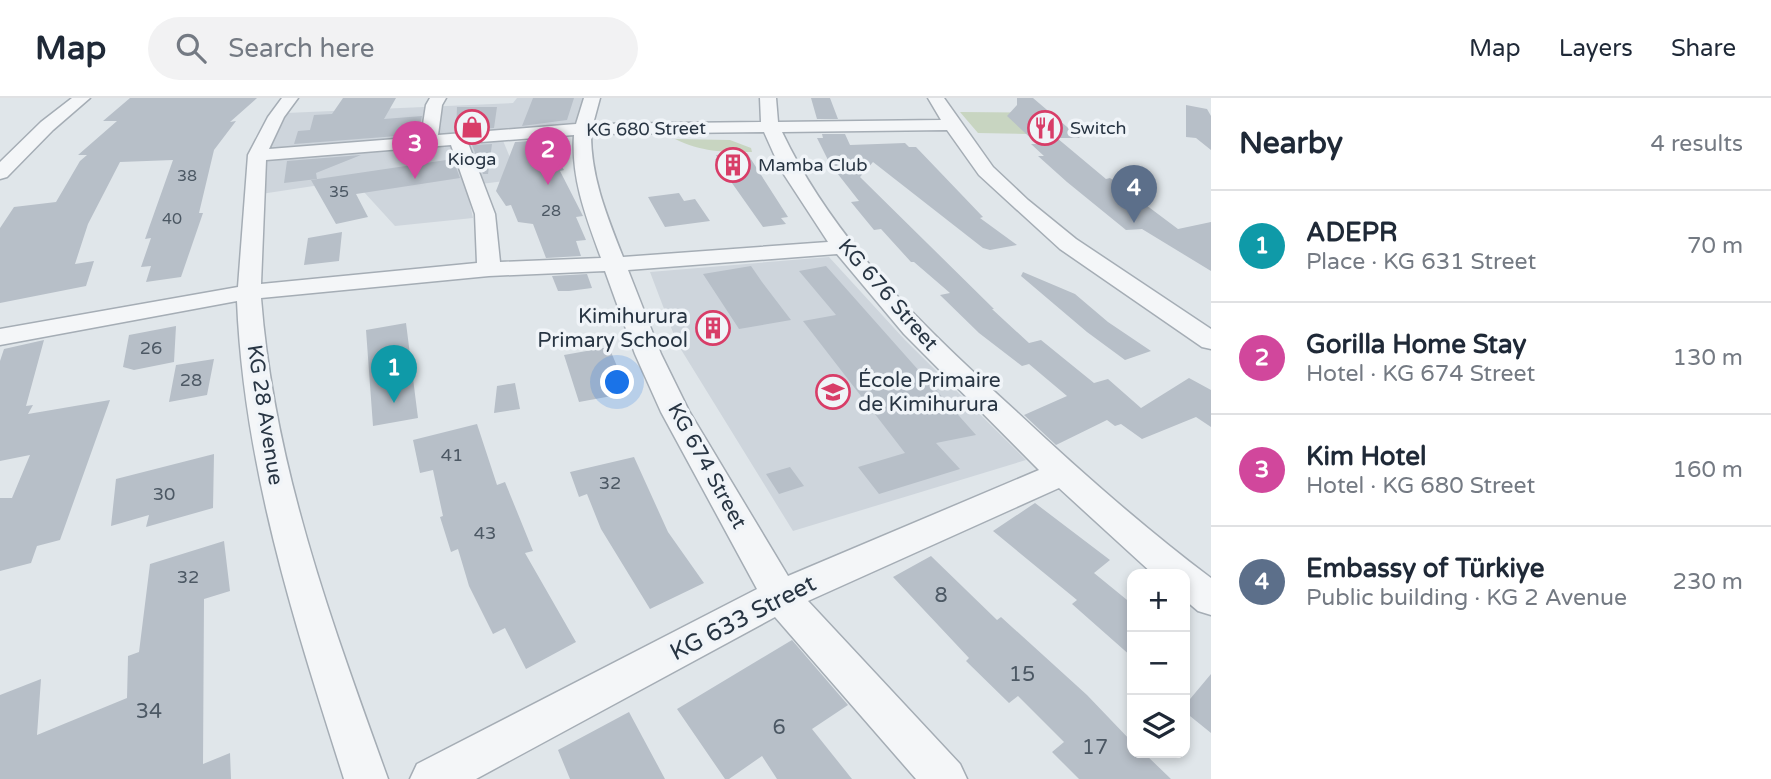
<!DOCTYPE html>
<meta charset="utf-8">
<style>
body{margin:0;font-family:"Varela Round",sans-serif;background:#f2f2f3;color:#1f2937}
.controls{position:absolute;right:21px;bottom:21px;display:grid;overflow:hidden;border-radius:14px;box-shadow:0 4px 10px #0003}
.controls button{width:63px;height:63px;display:grid;place-items:center;padding:0;border:0;border-bottom:2px solid #e0e1e3;background:#fff;color:#1f2937;font:35px sans-serif}
.you{position:absolute;left:618px;top:285px;width:24px;height:24px;margin:-18px;border:5px solid #fff;border-radius:50%;background:#1a73e8;box-shadow:0 0 0 10px #1a73e833}
.badge{display:grid;place-items:center;width:46px;height:46px;border-radius:50%;background:#d83d68;color:#fff;font-size:23px;font-weight:700}
.pin{position:absolute;translate:-50% -58px;filter:drop-shadow(0 2px 4px #0008)}
.pin::after{content:'';position:absolute;top:37px;width:24px;height:21px;background:inherit;clip-path:polygon(0 0,100% 0,50% 100%)}
.list{margin:0;padding:0;list-style:none}
h2{display:flex;justify-content:space-between;align-items:center;height:91px;margin:0;padding:0 28px;font-size:30px}
h2 small{font-size:23px;font-weight:400;color:#747a83}
.list li{display:grid;grid-template-columns:46px 1fr auto;gap:21px;align-items:center;box-sizing:border-box;height:112px;padding:0 28px;border-top:2px solid #e0e1e3}
.list b{display:block;font-size:26px;white-space:nowrap}
.list p{margin:0;font-size:23px;white-space:nowrap;color:#747a83}
.list em{font-size:23px;font-style:normal;color:#747a83}
.icon{flex:none;width:38px;height:38px;fill:none;stroke:currentColor;stroke-width:2;stroke-linecap:round;stroke-linejoin:round}
.map{position:relative;flex:none;width:1211px;height:681px;overflow:hidden}
header{display:flex;align-items:center;gap:42px;box-sizing:border-box;height:98px;padding:0 35px;background:#fff;border-bottom:2px solid #e0e1e3}
header strong{font-size:33px}
nav{display:flex;gap:38px;margin-inline-start:auto;font-size:24px}
.search{width:490px;height:63px;background:#f2f2f3;display:flex;align-items:center;gap:18px;box-sizing:border-box;padding:0 24px;border-radius:38px;color:#747a83;font-size:26px}
main{display:flex}
aside{flex:1;background:#fff}
.map>svg:first-child{display:block}
.built{fill:#ced5dc}
.green{fill:#c8d5c1}
.building{fill:#b7bfc8}
.lines{fill:none;stroke-linecap:round;stroke-linejoin:round}
.minor-casing{stroke:#a5adb5;stroke-width:3}
.minor{fill:#f4f6f8;fill-rule:evenodd}
.labels{text-anchor:middle;dominant-baseline:central;stroke-width:7;stroke-linejoin:round;paint-order:stroke}
.far-number-label{font-size:16px;fill:#4c5864}
.far-poi-label{font-size:18px;fill:#283543;stroke:#f0f4f8;text-anchor:start}
.far-street-label{font-size:18px;fill:#283543;stroke:#f0f4f8}
.number-label{font-size:18px;fill:#4c5864}
.street-label{font-size:21px;fill:#283543;stroke:#f0f4f8}
.poi-label{font-size:21px;fill:#283543;stroke:#f0f4f8;text-anchor:end}
.near-number-label{font-size:21px;fill:#4c5864}
.near-street-label{font-size:24px;fill:#283543;stroke:#f0f4f8}
</style>
<header>
<strong>Map</strong>
<div class="search"><svg class="icon" aria-label="search" viewBox="0 0 24 24"><circle cx="10" cy="10" r="6"/><path d="M15 15l6 6"/></svg>Search here</div>
<nav><a>Map</a><a>Layers</a><a>Share</a></nav>
</header>
<main>
<div class="map">
<svg width="1211" height="681" viewBox="0 0 1211 681">
<rect width="100%" height="100%" fill="#e0e6ea"/>
<!-- built -->
<path class="built" d="M517,0H585L575,28L499,33L519,81L466,88L473,120L395,128L353,82L261,96L269,51L286,15L513,5Z
M829,159L905,242L1026,362L793,433L677,245L650,174Z"/>
<!-- green -->
<path class="green" d="M960,14L1053,15L1061,22H1048L1027,36L978,35Z
M675,41L730,42L751,50L752,54C723,54 701,54 675,41Z"/>
<!-- building -->
<path class="building" d="M130,0H257L230,24L236,23L214,52L199,115H203L181,179L146,184L151,168L141,169L151,140L145,141L173,62L120,64L88,126L75,166L94,163L86,188L0,205V130L14,109L56,104L80,63L87,57H78L117,23H103Z
M343,0H396L384,21L422,18L419,33L410,37L294,46L298,33L310,32L314,17L332,16Z
M533,0H574L567,22L522,28Z
M811,0H830L838,21H817Z
M1017,0H1033L1080,40H1057L1106,81L1110,80L1178,131L1211,124V173L1142,131L1126,132L1067,84L1038,58H1044L1031,46H1037L1007,18L1017,7Z
M1186,7L1207,11L1211,18V52L1196,40L1186,39Z
M457,9H497L494,30L456,33Z
M822,36H845L850,47L905,45L909,49H916L983,119L980,120L1017,147L990,152L983,150L873,64L860,79L994,211H992L1029,245L1041,242L1094,285L1108,281L1141,310L1189,280L1211,292V329L1196,319L1142,341L1121,326L1115,328L1107,322L1056,347L1024,317L1067,298L1029,266L1022,268L979,235L940,197L950,195L914,164H911L881,131L874,132L851,104L859,103L830,66L817,40H823Z
M546,42L564,72L560,73L583,118L576,119L586,142L576,143L581,158L546,160L533,126L518,124L511,107L506,108L496,93L515,44Z
M492,46L488,76H483L472,47Z
M747,55L788,119L781,120L786,126L763,129L715,61H718L716,57Z
M361,57L316,75L317,81L284,85L287,63Z
M453,61L460,80L356,96L368,119L336,126L311,82Z
M679,95L684,103L695,101L710,123L665,129L648,99Z
M342,134L339,163L304,167L308,140Z
M751,168L762,184L791,222L739,231L703,176Z
M826,168L976,337L936,345L960,371L879,396L858,369L905,355L803,223L836,217L799,173Z
M1023,174L1075,196L1108,224L1151,253L1125,262L1087,234L1021,178Z
M587,176L592,190L569,193H558L552,178Z
M406,225L418,320L373,328L366,232Z
M176,228L174,264L134,272L123,269L129,237Z
M44,242L26,308L33,307L28,316L110,302L60,442L37,448L31,465L0,473V400H12L30,357L0,363V263L4,251Z
M609,249L628,295L579,304L564,257Z
M214,261L207,297L169,304L176,267Z
M515,285L520,311L494,315L497,288Z
M477,326L497,387L505,384L533,453L525,455L576,544L526,571L505,530L493,536L469,488L458,451L451,454L440,419L443,418L433,372L420,375L413,342Z
M214,356L213,410L146,429L149,417L111,428L116,381Z
M634,359L668,434L704,485L650,511L601,431L587,396L579,399L570,374Z
M790,369L804,388L779,396L766,376Z
M1035,405L1110,462L1094,475L1132,506V559L1072,506L1077,502L993,433Z
M224,443L230,493L204,501L203,666L230,655L231,681H0V597L41,581L37,637L127,600L128,558L139,554L150,466Z
M931,458L997,522L1001,519L1087,597L1132,644V655H1144L1171,681H1079L1052,654L1064,644L1018,598L1009,605L966,563L969,560L893,479Z
M792,542L848,607L812,631L852,681H777L762,658L729,681H725L677,611Z
M1211,576V635L1185,614V607Z
M629,614L665,681H570L558,652Z"/>
<g class="lines">
<!-- minor casing -->
<g class="minor-casing">
<path id="minor" d="M72,0H90L53,32L7,79L0,81V64L41,24Z
M282,0H298L284,19L269,51L421,39L426,7L430,0H446L442,7L438,37L576,26L584,0H600L593,26L761,24L760,0H776L778,24L941,22L928,0H944L993,69L1028,102L1076,141L1211,231V251L1202,249L1060,151L979,77L947,32L782,34C836,147 926,231 1018,315C1080,373 1144,430 1211,480V517L1198,513L1185,502V476H1153L1059,390L808,503L960,666L967,681H916L775,519L476,681H410L417,666L757,491L661,314L635,256L605,173L489,178L261,200C274,368 331,523 388,681H344C294,524 244,369 237,203L0,247V231L238,189L248,57L268,19ZM764,34L781,72L828,144L623,159C607,118 591,80 591,36ZM574,37C571,81 586,119 601,160L500,164L495,116L468,45ZM451,47L475,116L477,165L261,186L266,62ZM837,156L904,236L1039,372L788,478L689,313L661,256L628,172Z"/>
</g>
<!-- minor -->
<use href="#minor" class="minor"/>
</g>
<!-- icons -->
<defs>
<g id="shop-ring" transform="scale(1.75)"><circle r="9.5" fill="#f0f4f8" stroke="#d83d68" stroke-width="1.5"/><path d="M-5-2.5h2.3a2.7 3.5 0 0 1 5.4 0H5L5.5 6h-11ZM-1.5-2.5h3a1.5 2.3 0 0 0-3 0Z" fill="#d83d68"/></g>
<g id="restaurant-ring" transform="scale(1.75)"><circle r="9.5" fill="#f0f4f8" stroke="#d83d68" stroke-width="1.5"/><path d="M-5-6h1v4h1v-4h1v4h1v-4h1v5L-1.5 .5V6h-2V.5L-5-1ZM5-6V6H3V1.5H1.5Q1.5-4 5-6Z" fill="#d83d68"/></g>
<g id="building-ring" transform="scale(1.75)"><circle r="9.5" fill="#f0f4f8" stroke="#d83d68" stroke-width="1.5"/><path d="M-4-6H4V6H1V3H-1V6H-4ZM-2.5-4.3h1.7v1.8h-1.7ZM.8-4.3h1.7v1.8H.8ZM-2.5-1h1.7V.8h-1.7ZM.8-1h1.7V.8H.8Z" fill="#d83d68"/></g>
<g id="school-ring" transform="scale(1.75)"><circle r="9.5" fill="#f0f4f8" stroke="#d83d68" stroke-width="1.5"/><path d="M0-5L7-2L0 1L-7-2ZM-4 1L0 2.5L4 1V4Q0 6-4 4Z" fill="#d83d68"/></g>
</defs>
<g fill-rule="evenodd">
<use href="#shop-ring" x="472" y="29"/>
<use href="#restaurant-ring" x="1045" y="30"/>
<use href="#building-ring" x="733" y="67"/>
<use href="#building-ring" x="713" y="230"/>
<use href="#school-ring" x="833" y="294"/>
</g>
<g class="labels">
<!-- far-number labels -->
<g class="far-number-label">
<text x="187" y="78">38</text>
<text x="339" y="94">35</text>
<text x="551" y="113">28</text>
<text x="172" y="121">40</text>
</g>
<!-- far-poi labels -->
<g class="far-poi-label">
<text x="1070" y="30">Switch</text>
<text x="472" y="61" text-anchor="middle">Kioga</text>
<text x="758" y="67">Mamba Club</text>
</g>
<!-- far-street labels -->
<g class="far-street-label">
<text transform="translate(646 31) rotate(-1)">KG 680 Street</text>
</g>
<!-- number labels -->
<g class="number-label">
<text x="151" y="250">26</text>
<text x="191" y="282">28</text>
<text x="452" y="357">41</text>
<text x="610" y="385">32</text>
<text x="164" y="396">30</text>
<text x="485" y="435">43</text>
<text x="188" y="479">32</text>
</g>
<!-- street labels -->
<g class="street-label">
<text transform="translate(888 197) rotate(49)">KG 676 Street</text>
<text transform="translate(265 317) rotate(81)">KG 28 Avenue</text>
<text transform="translate(707 368) rotate(61)">KG 674 Street</text>
</g>
<!-- poi labels -->
<g class="poi-label">
<text x="688" y="218">Kimihurura<tspan x="688" dy="24">Primary School</tspan></text>
<text x="858" y="282" text-anchor="start">École Primaire<tspan x="858" dy="24">de Kimihurura</tspan></text>
</g>
<!-- near-number labels -->
<g class="near-number-label">
<text x="941" y="497">8</text>
<text x="1022" y="576">15</text>
<text x="149" y="613">34</text>
<text x="779" y="629">6</text>
<text x="1095" y="649">17</text>
</g>
<!-- near-street labels -->
<g class="near-street-label">
<text transform="translate(743 520) rotate(-27)">KG 633 Street</text>
</g>
</g>
</svg>
<div class="controls">
<button>+</button>
<button>−</button>
<button><svg class="icon" aria-label="layers" viewBox="0 0 24 24"><path d="M12 4l9 5-9 5-9-5zM3 14l9 5 9-5"/></svg></button>
</div>
<div class="you"></div>
<div class="pin badge" style="left:394px;top:305px;background:#0f9aa8">1</div>
<div class="pin badge" style="left:548px;top:87px;background:#d1479c">2</div>
<div class="pin badge" style="left:415px;top:81px;background:#d1479c">3</div>
<div class="pin badge" style="left:1134px;top:125px;background:#5c6f8a">4</div>
</div>
<aside>
<h2>Nearby<small>4 results</small></h2>
<ul class="list">
<li><span class="badge" style="background:#0f9aa8">1</span><div><b>ADEPR</b><p>Place · KG 631 Street</p></div><em>70 m</em></li>
<li><span class="badge" style="background:#d1479c">2</span><div><b>Gorilla Home Stay</b><p>Hotel · KG 674 Street</p></div><em>130 m</em></li>
<li><span class="badge" style="background:#d1479c">3</span><div><b>Kim Hotel</b><p>Hotel · KG 680 Street</p></div><em>160 m</em></li>
<li><span class="badge" style="background:#5c6f8a">4</span><div><b>Embassy of Türkiye</b><p>Public building · KG 2 Avenue</p></div><em>230 m</em></li>
</ul>
</aside>
</main>
